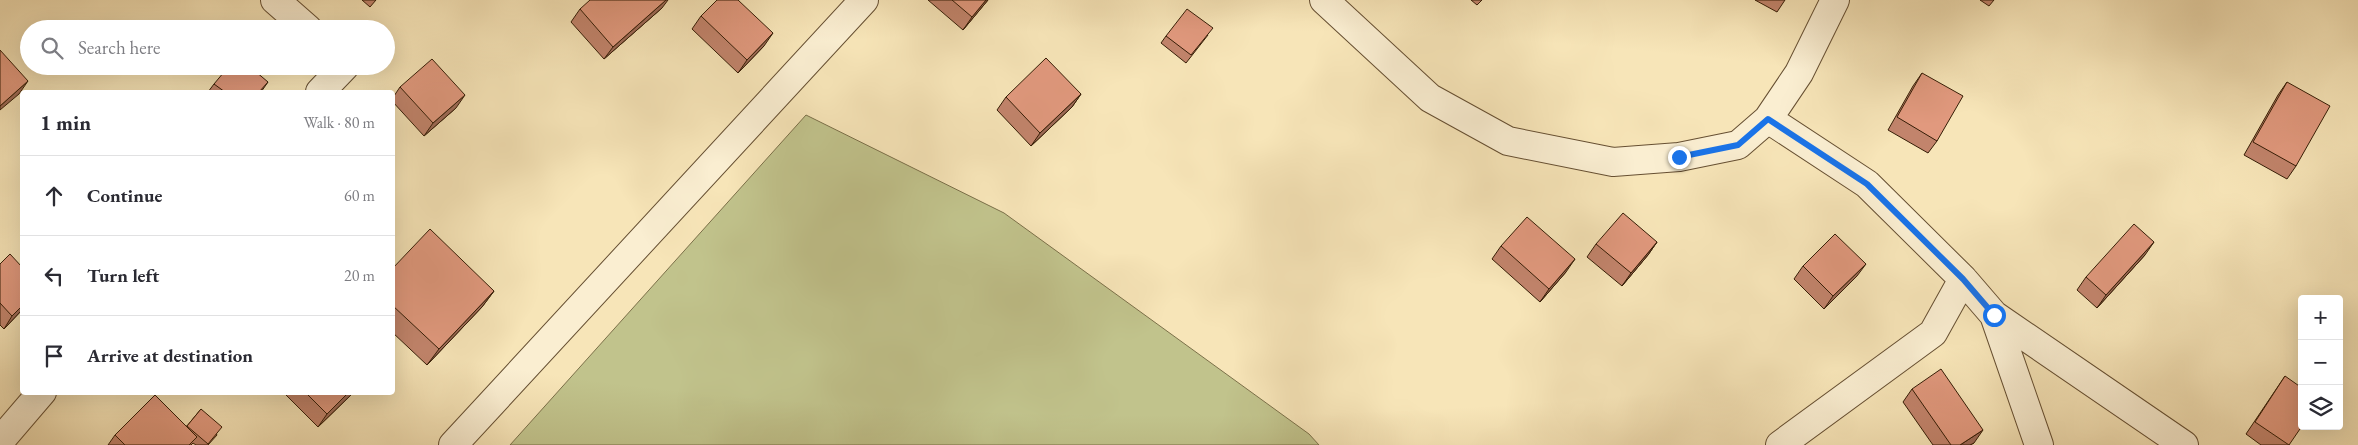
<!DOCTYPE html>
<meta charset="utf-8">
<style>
body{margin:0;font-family:"EB Garamond",serif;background:#f7f7f7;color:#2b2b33}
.controls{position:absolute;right:15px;bottom:15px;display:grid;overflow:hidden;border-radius:5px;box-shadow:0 5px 20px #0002}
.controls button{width:45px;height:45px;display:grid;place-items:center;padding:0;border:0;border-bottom:1px solid #e1e1e2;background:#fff;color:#2b2b33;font:25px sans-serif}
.stop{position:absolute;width:15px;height:15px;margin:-11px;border:4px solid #1a73e8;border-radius:50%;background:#fff}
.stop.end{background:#1a73e8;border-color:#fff;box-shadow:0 1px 5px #0008}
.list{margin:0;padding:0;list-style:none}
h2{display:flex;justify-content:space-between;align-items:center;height:65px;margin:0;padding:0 20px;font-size:21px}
h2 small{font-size:16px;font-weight:400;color:#7c7c81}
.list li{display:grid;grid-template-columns:32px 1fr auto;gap:15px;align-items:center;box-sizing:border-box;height:80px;padding:0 20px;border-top:1px solid #e1e1e2}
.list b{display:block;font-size:19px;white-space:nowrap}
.list em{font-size:16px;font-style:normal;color:#7c7c81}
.icon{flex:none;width:28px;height:28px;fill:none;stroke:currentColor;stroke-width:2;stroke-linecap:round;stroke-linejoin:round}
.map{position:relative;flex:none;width:2358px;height:445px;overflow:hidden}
.search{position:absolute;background:#fff;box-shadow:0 5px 20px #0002;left:20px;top:20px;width:375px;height:55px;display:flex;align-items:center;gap:12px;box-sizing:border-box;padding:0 18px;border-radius:28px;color:#7c7c81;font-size:19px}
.panel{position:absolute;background:#fff;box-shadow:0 5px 20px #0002;left:20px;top:90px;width:375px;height:305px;border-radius:5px}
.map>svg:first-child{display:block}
.green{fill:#c1c38c;stroke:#7b7049}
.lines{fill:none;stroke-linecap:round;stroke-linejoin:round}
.minor-casing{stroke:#664f32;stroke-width:30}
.minor{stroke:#faeed1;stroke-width:28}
.wall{fill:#c2846c;stroke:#351d06}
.shaded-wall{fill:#9e6b58;stroke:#351d06}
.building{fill:#e1997e;stroke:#351d06}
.route{stroke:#1a73e8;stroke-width:6}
</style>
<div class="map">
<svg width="2358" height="445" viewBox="0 0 2358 445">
<rect width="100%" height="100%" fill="#f7e5b8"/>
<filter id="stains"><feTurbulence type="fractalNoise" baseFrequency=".004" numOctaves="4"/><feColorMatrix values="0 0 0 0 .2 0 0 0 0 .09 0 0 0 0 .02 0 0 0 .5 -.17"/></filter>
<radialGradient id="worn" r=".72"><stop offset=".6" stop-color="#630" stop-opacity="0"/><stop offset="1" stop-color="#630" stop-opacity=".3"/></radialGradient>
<!-- green -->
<path class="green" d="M806,115L1004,213L1309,434L1319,445H510Z"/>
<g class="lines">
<!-- minor casing -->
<g class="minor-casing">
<path id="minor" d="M275,0L308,29
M1324,0L1430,98L1508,141L1613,162L1679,157L1738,145L1768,119L1799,73L1835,0
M320,92L345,66
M1768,119L1867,184L1963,279L1994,315L2184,445
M1994,315L2039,445
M0,441L42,392
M453,445L864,0
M1780,445L1933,333L1963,279"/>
</g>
<!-- minor -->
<use href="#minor" class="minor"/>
</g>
<!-- wall -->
<path class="wall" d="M362,0H376L370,7Z
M928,0H988L963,30Z
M1471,0H1482L1477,5Z
M1755,0H1785L1777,12Z
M1980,0H1994L1989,6Z
M662,8L604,59L571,22L580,9Z
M701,16L764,46L738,73L692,29Z
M1208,35L1186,63L1161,43L1166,36Z
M1922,73L1937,141L1928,153L1888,130L1913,86Z
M268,82L261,92H208L214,84Z
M2287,82L2296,166L2287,179L2244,155L2278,95Z
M400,87L456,108L424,136L392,101V99Z
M1081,94L1072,107L1031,146L997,110L1006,97Z
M1657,242L1648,255L1622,286L1587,257L1596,244Z
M1501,246L1566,272L1540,302L1492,259Z
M2145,255L2097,308L2077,290L2086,277Z
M0,264L22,310L4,329L0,325Z
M1803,266L1857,276L1824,309L1794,279Z
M392,269L494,291L482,307L427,365L392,332Z
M2285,376L2289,445H2261L2246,434Z
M1912,389L1974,443L1970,445H1933L1903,402Z
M286,392H354L318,427L285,394Z
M201,409L217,435L208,445H196L193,443L191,445H108L115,435L187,426Z"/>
<!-- shaded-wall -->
<path class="shaded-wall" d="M666,0H668L662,8L604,59L613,47Z
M986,0H988L963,30L972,17Z
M773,33L764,46L738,73L747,60Z
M28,81L19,94L0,110V106Z
M1081,94L1072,107L1031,146L1040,133Z
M465,95L456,108L424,136L433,123Z
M1657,242L1648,255L1622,286L1631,273Z
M2154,242L2145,255L2097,308L2106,295Z
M1575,259L1566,272L1540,302L1549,289Z
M1866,264L1857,276L1824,309L1833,296Z
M494,291L482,307L427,365L439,349Z
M22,306V310L4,329L12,316Z
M349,392H354L318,427L327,414Z
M1983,430L1974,443L1970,445H1960Z"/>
<!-- building -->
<path class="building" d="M590,0H666L613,47L580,9Z
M717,0H738L773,33L747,60L701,16Z
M952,0H986L972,17Z
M1187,9L1213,28L1191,55L1166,36Z
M0,50L28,81L0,106Z
M1046,58L1081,94L1040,133L1006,97Z
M432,59L465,95L433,123L400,87Z
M229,66H249L268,82L259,92H225L214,84Z
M1922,73L1963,96L1937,141L1897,117Z
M2287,82L2330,106L2296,166L2253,142Z
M1623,213L1657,242L1631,273L1596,244Z
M1527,217L1575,259L1549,289L1501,246Z
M2134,224L2154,242L2106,295L2086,277Z
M430,229L494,291L439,349L392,305V269Z
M1835,234L1866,264L1833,296L1803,266Z
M10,254L22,267V306L12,316L0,303V264Z
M1941,369L1983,430L1960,445H1951L1912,389Z
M2285,376L2302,388V426L2289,445L2255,422Z
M305,392H349L327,414Z
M155,395L197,437L189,445H125L115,435Z
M201,409L222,427L208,444L187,426Z"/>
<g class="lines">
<!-- route -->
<path class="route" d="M1679,157L1738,145L1768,119L1867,184L1963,279L1994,315"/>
</g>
<rect width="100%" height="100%" filter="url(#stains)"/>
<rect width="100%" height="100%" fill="url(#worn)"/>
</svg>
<div class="controls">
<button>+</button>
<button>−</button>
<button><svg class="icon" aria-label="layers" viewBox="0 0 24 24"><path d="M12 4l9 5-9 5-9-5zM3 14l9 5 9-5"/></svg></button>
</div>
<div class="stop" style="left:1994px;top:315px"></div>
<div class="stop end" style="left:1679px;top:157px"></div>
<div class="search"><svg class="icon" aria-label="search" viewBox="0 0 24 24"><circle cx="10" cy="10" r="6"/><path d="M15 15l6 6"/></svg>Search here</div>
<section class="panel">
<h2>1 min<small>Walk · 80 m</small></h2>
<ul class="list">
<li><svg class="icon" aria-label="ahead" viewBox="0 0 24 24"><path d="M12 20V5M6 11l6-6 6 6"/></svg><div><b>Continue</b></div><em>60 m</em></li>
<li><svg class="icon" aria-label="left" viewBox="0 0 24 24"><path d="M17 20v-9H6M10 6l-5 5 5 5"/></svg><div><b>Turn left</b></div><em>20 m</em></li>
<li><svg class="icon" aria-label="arrive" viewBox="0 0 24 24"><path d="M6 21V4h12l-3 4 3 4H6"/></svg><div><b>Arrive at destination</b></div></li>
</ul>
</section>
</div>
